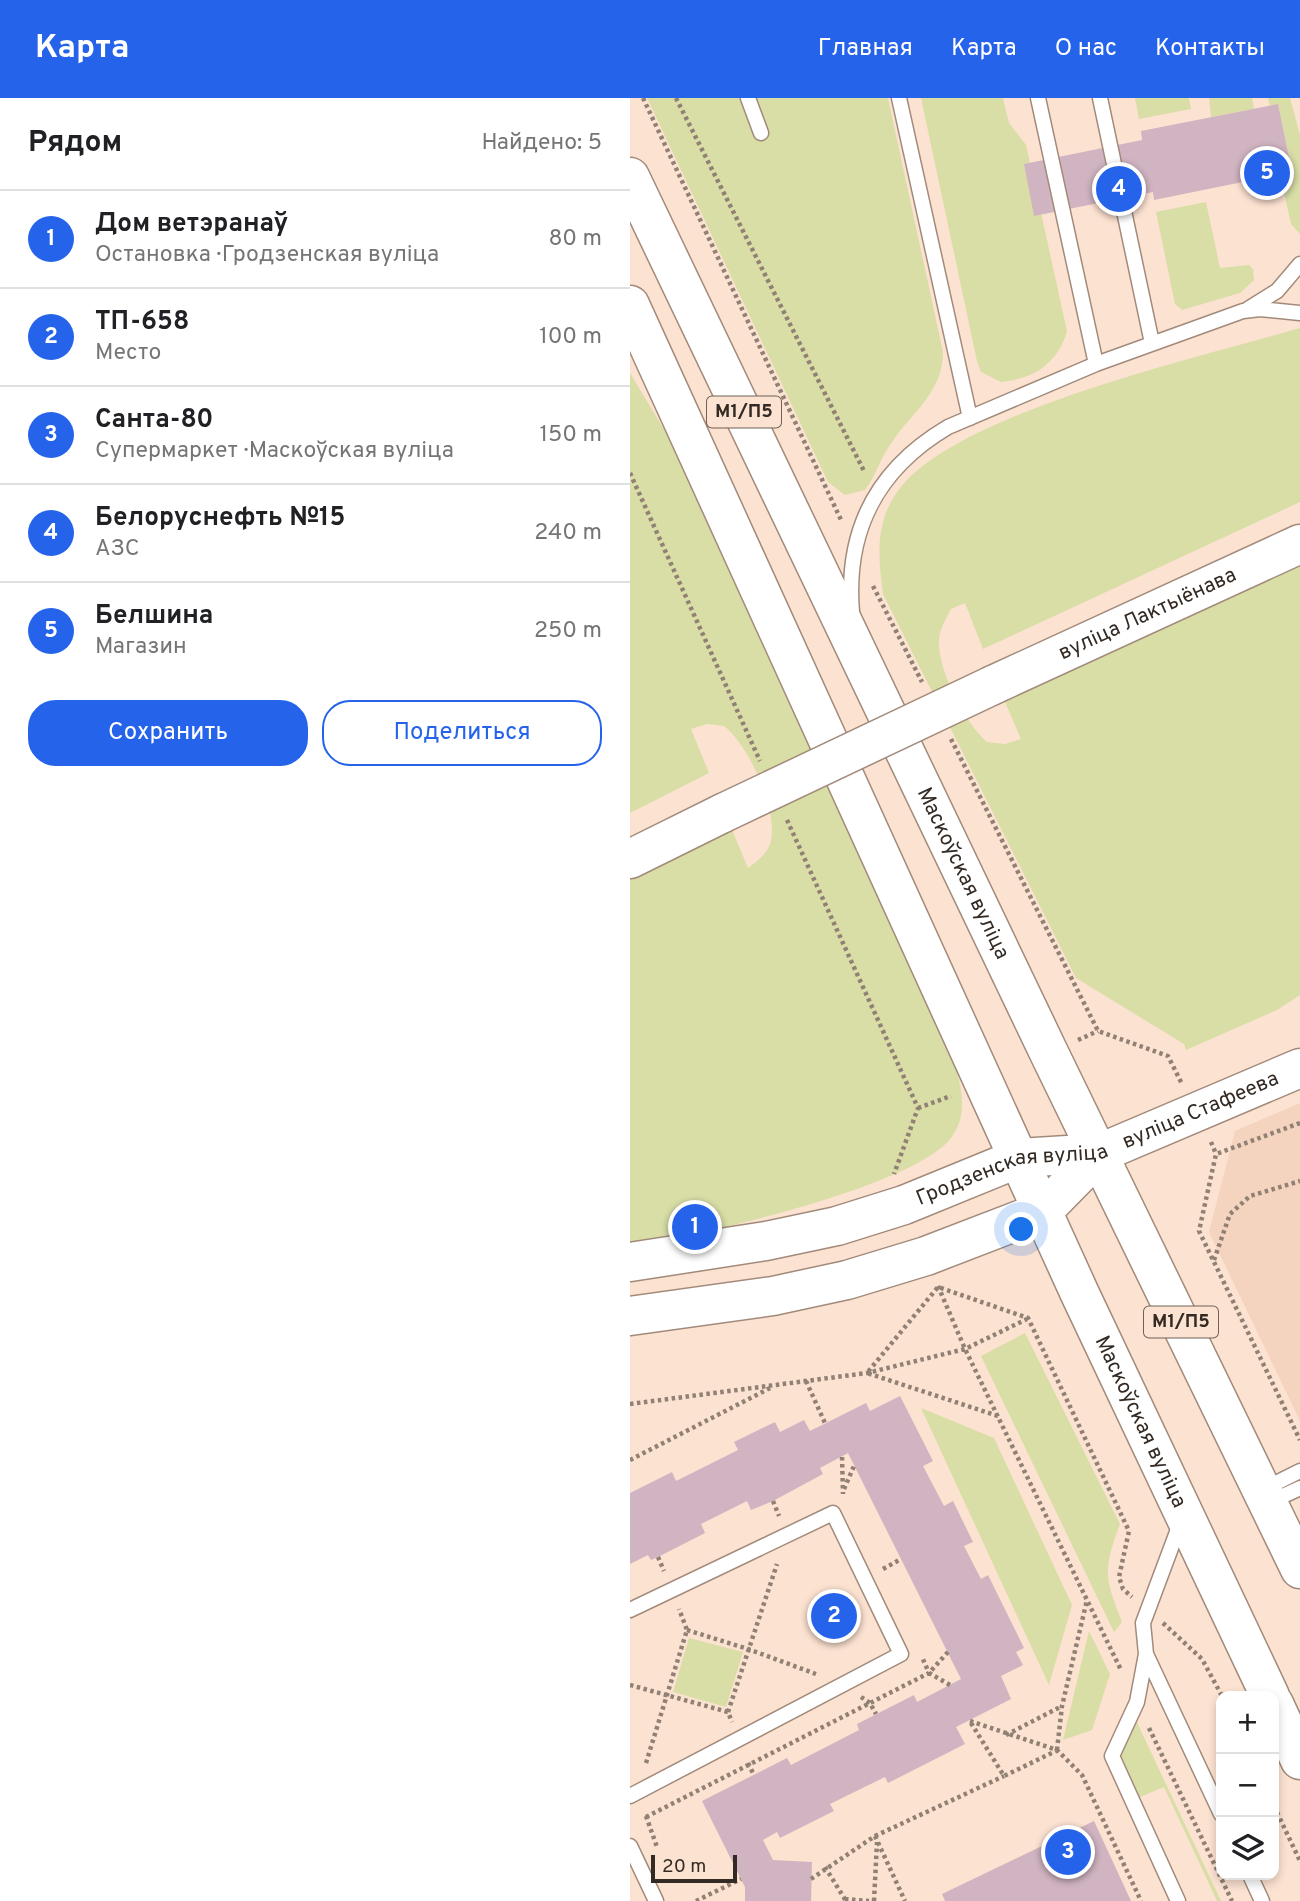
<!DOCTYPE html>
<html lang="ru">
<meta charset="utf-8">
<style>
body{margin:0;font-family:Overpass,sans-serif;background:#f6f6f6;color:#202124}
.controls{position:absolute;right:21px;bottom:21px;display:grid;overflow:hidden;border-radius:14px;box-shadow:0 4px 10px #0003}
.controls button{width:63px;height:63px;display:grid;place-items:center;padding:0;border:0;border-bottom:2px solid #e0e0e0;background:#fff;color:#202124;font:35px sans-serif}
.scale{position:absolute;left:21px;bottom:18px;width:86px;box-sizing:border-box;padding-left:7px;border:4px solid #332a23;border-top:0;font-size:19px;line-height:24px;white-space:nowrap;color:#332a23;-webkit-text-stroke:5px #fce2d1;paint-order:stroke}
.you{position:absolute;left:392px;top:1132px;width:24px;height:24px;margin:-18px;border:5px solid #fff;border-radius:50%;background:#1a73e8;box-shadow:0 0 0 10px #1a73e833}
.badge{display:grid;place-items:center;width:46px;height:46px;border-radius:50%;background:#2563eb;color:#fff;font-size:23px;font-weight:700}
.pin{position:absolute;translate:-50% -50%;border:4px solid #fff;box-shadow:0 2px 7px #0006}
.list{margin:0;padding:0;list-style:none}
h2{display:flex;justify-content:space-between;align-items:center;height:91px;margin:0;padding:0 28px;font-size:30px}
h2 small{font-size:23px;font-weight:400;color:#757577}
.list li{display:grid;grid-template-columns:46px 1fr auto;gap:21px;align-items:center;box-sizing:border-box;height:98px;padding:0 28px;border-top:2px solid #e0e0e0}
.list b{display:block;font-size:26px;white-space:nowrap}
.list p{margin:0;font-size:23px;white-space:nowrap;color:#757577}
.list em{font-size:23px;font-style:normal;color:#757577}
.actions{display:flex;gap:14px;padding:21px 28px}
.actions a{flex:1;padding:16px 0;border:2px solid #2563eb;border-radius:28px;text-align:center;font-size:24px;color:#2563eb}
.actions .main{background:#2563eb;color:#fff}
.icon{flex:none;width:38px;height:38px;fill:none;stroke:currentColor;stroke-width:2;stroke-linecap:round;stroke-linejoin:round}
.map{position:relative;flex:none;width:670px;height:1803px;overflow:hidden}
header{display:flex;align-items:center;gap:42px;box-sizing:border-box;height:98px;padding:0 35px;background:#2563eb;color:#fff}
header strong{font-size:33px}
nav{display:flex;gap:38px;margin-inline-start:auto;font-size:24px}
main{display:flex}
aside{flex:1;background:#fff}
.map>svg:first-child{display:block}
.built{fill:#f5d4bf}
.green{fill:#d9dda6}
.building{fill:#d0b4c1}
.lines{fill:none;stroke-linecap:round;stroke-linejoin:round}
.lane-casing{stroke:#a28a7b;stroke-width:17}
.secondary-casing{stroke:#a28a7b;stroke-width:41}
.highway-casing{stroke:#a28a7b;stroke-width:41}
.path{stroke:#918074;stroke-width:4.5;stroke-dasharray:3.5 3.5;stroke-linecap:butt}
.lane{stroke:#fff;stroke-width:14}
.secondary{stroke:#fff;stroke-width:38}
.highway{stroke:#fff;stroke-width:38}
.secondary-bridge-casing{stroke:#a28a7b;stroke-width:41;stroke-linecap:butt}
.secondary-bridge{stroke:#fff;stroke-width:38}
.labels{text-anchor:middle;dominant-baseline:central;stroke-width:5;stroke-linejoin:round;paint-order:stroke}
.shield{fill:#fce2d1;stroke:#6f6157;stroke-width:2}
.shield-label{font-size:19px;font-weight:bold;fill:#332a23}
.street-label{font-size:21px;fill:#332a23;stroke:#fce2d1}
</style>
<header>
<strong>Карта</strong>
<nav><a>Главная</a><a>Карта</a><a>О нас</a><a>Контакты</a></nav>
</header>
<main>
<aside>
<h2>Рядом<small>Найдено: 5</small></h2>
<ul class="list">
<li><span class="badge">1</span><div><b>Дом ветэранаў</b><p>Остановка · Гродзенская вуліца</p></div><em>80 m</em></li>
<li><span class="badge">2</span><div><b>ТП-658</b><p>Место</p></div><em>100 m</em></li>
<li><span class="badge">3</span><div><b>Санта-80</b><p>Супермаркет · Маскоўская вуліца</p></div><em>150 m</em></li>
<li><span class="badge">4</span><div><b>Белоруснефть №15</b><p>АЗС</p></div><em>240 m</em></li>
<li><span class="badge">5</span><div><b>Белшина</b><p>Магазин</p></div><em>250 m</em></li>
</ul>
<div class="actions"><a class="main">Сохранить</a><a>Поделиться</a></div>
</aside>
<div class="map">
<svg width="670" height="1803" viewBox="0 0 670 1803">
<rect width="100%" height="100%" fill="#fce2d1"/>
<!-- built -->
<path class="built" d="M670,1005V1323L579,1134L605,1033Z"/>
<!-- green -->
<path class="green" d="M17,0H258L313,254C313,294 283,313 262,344C251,359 246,377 235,392L215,397L198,384Z
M291,0H373L379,25L396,47L437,233C428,265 404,281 371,284L351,274L347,263Z
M505,0H559L561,11L509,21Z
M579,0H622L624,11L581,19Z
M638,0H660L670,37V136L661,126L650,77L662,74L648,7L640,8Z
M576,104L590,170L619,167L623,171L624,182L610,195L552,212L545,206L526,114Z
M670,230V404L353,551L335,505L321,511C316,521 310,530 309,541C307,571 335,625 357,644L375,646L391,641L369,590L670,466V897L647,912L556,952L554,946L446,880L253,496C248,459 245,426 267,394C321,315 575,258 670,230Z
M0,275L56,368L326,970C332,993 337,1016 323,1037C293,1087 62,1140 0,1148V778L100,727L118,770C127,763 136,757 140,746C150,715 119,647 94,628L77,626L61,631L79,675L0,715Z
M395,1235L490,1426C473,1472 474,1478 492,1524L484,1534L351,1258Z
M291,1310L364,1340L442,1507L419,1587Z
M459,1533L480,1576L462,1632L433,1642Z
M59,1540L113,1554L96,1609L43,1594Z
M504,1618L591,1803H587L534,1689L510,1699L489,1654Z"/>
<!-- building -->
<path class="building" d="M648,6L662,74L524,102L523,94L404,118L394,66L512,42L511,33Z
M270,1298L303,1363L293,1368L314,1408L323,1403L343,1444L334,1448L351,1481L358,1477L394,1550L386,1554L393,1567L371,1578L381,1601L326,1629L335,1646L258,1685L255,1679L200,1706L204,1713L150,1740L147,1734L133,1742L143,1762L182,1764L181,1803H115V1789L72,1703L157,1660L161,1667L229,1632L227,1626L284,1597L287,1604L331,1581L218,1355L190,1370L193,1376L143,1403L121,1412L117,1403L71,1426L75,1435L28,1459L21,1462L18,1457L0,1466V1395L42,1374L46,1383L108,1352L104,1344L145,1324L150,1334L174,1322L180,1333L236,1305L240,1313Z
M211,1497L225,1525L196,1540L182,1512Z
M464,1723L501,1803H315L312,1796Z"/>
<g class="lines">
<!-- lane casing -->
<g class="lane-casing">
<path id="lane" d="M118,0L131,35
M269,0L340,320
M408,0L466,266
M470,0L522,245
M618,211L647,193L670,166
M222,514C215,432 247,371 318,329L466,266L613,213L630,211L670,215
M634,1391L670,1373
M640,1404L670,1390
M550,1426L513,1525L516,1556L591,1716
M0,1512L203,1415L271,1556L0,1698
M516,1556L507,1604L482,1658L548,1803
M0,1748L26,1803
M620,1777L632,1803"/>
</g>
<!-- secondary casing -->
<g class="secondary-casing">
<g id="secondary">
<path id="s1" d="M363,587L670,446"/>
<path d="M0,761L93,715"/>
<path id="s2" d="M0,1164L136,1143L207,1128L274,1107L389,1060L470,1055L670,970"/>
<path d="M0,1218L143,1198L217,1182L296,1158L413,1113L470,1055"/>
</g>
</g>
<!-- highway casing -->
<g class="highway-casing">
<g id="highway">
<path id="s3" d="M0,79L420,957L670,1471"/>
<path id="s4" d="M0,207L450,1196L640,1598"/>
<path d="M644,1606L670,1662"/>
</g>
</g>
<!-- path -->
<path class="path" d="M13,0L212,424
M46,0L235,375
M0,375L130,663
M243,488L292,584
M321,641L468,933L538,958L552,986
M157,722L288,1010L264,1076
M448,942L468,933
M288,1010L321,998
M670,1025L586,1056L569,1133L670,1342
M581,1044L586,1056
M584,1162L600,1116L620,1098L670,1083
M308,1188L335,1251L491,1572
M176,1283L195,1325
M0,1306L237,1275L335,1251L397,1221
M368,1318L237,1275L308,1189L398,1220L499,1433L489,1479L493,1491L502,1499
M212,1359L213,1396
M0,1362L142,1289
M214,1391L224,1368
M143,1403L149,1418
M28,1459L34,1473
M253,1471L271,1461
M533,1525L572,1561L592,1598
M57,1532L118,1551L186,1576
M318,1554L299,1575L320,1587
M0,1587L98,1614L102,1624
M231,1599L240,1605L246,1616
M98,1614L147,1466
M340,1623L427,1652L452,1677L511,1803
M341,1625L374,1678L426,1653
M519,1630L602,1803
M376,1637L432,1608
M427,1652L432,1608L457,1502
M16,1665L57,1532L49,1511
M118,1665L124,1677
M644,1708L670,1763
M16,1718L27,1749
M16,1719L299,1575L292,1559
M245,1738L275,1803
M195,1769L216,1803
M181,1781L245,1738L374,1678
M215,1801L239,1803
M66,1803L111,1781
M244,1803L247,1744"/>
<!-- lane -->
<use href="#lane" class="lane"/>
<!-- secondary -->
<use href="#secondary" class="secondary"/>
<!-- highway -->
<use href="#highway" class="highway"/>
<!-- secondary-bridge casing -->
<g class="secondary-bridge-casing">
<path id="secondary-bridge" d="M93,715L363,587"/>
</g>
<!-- secondary-bridge -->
<use href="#secondary-bridge" class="secondary-bridge"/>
</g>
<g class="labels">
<!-- shield labels -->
<g class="shield">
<rect x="77" y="298.5" width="74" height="31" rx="5"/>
<rect x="514" y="1208.5" width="74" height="31" rx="5"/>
</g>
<g class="shield-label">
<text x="114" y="314">М1/П5</text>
<text x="551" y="1224">М1/П5</text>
</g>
<!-- street labels -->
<g class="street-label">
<text stroke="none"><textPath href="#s1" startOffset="170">вуліца Лактыёнава</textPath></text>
<text stroke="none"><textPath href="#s3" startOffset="772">Маскоўская вуліца</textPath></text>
<text stroke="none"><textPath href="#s2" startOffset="595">вуліца Стафеева</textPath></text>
<text stroke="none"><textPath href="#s2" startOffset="394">Гродзенская вуліца</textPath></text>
<text stroke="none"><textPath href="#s4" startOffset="1228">Маскоўская вуліца</textPath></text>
</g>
</g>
</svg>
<div class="controls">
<button>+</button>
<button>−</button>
<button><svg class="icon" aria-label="layers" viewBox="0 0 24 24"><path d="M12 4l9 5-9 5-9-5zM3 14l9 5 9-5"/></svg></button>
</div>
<div class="scale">20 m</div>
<div class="you"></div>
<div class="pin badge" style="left:65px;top:1129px">1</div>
<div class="pin badge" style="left:204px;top:1518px">2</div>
<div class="pin badge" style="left:438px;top:1754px">3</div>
<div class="pin badge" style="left:489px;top:91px">4</div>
<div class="pin badge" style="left:637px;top:75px">5</div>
</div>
</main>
